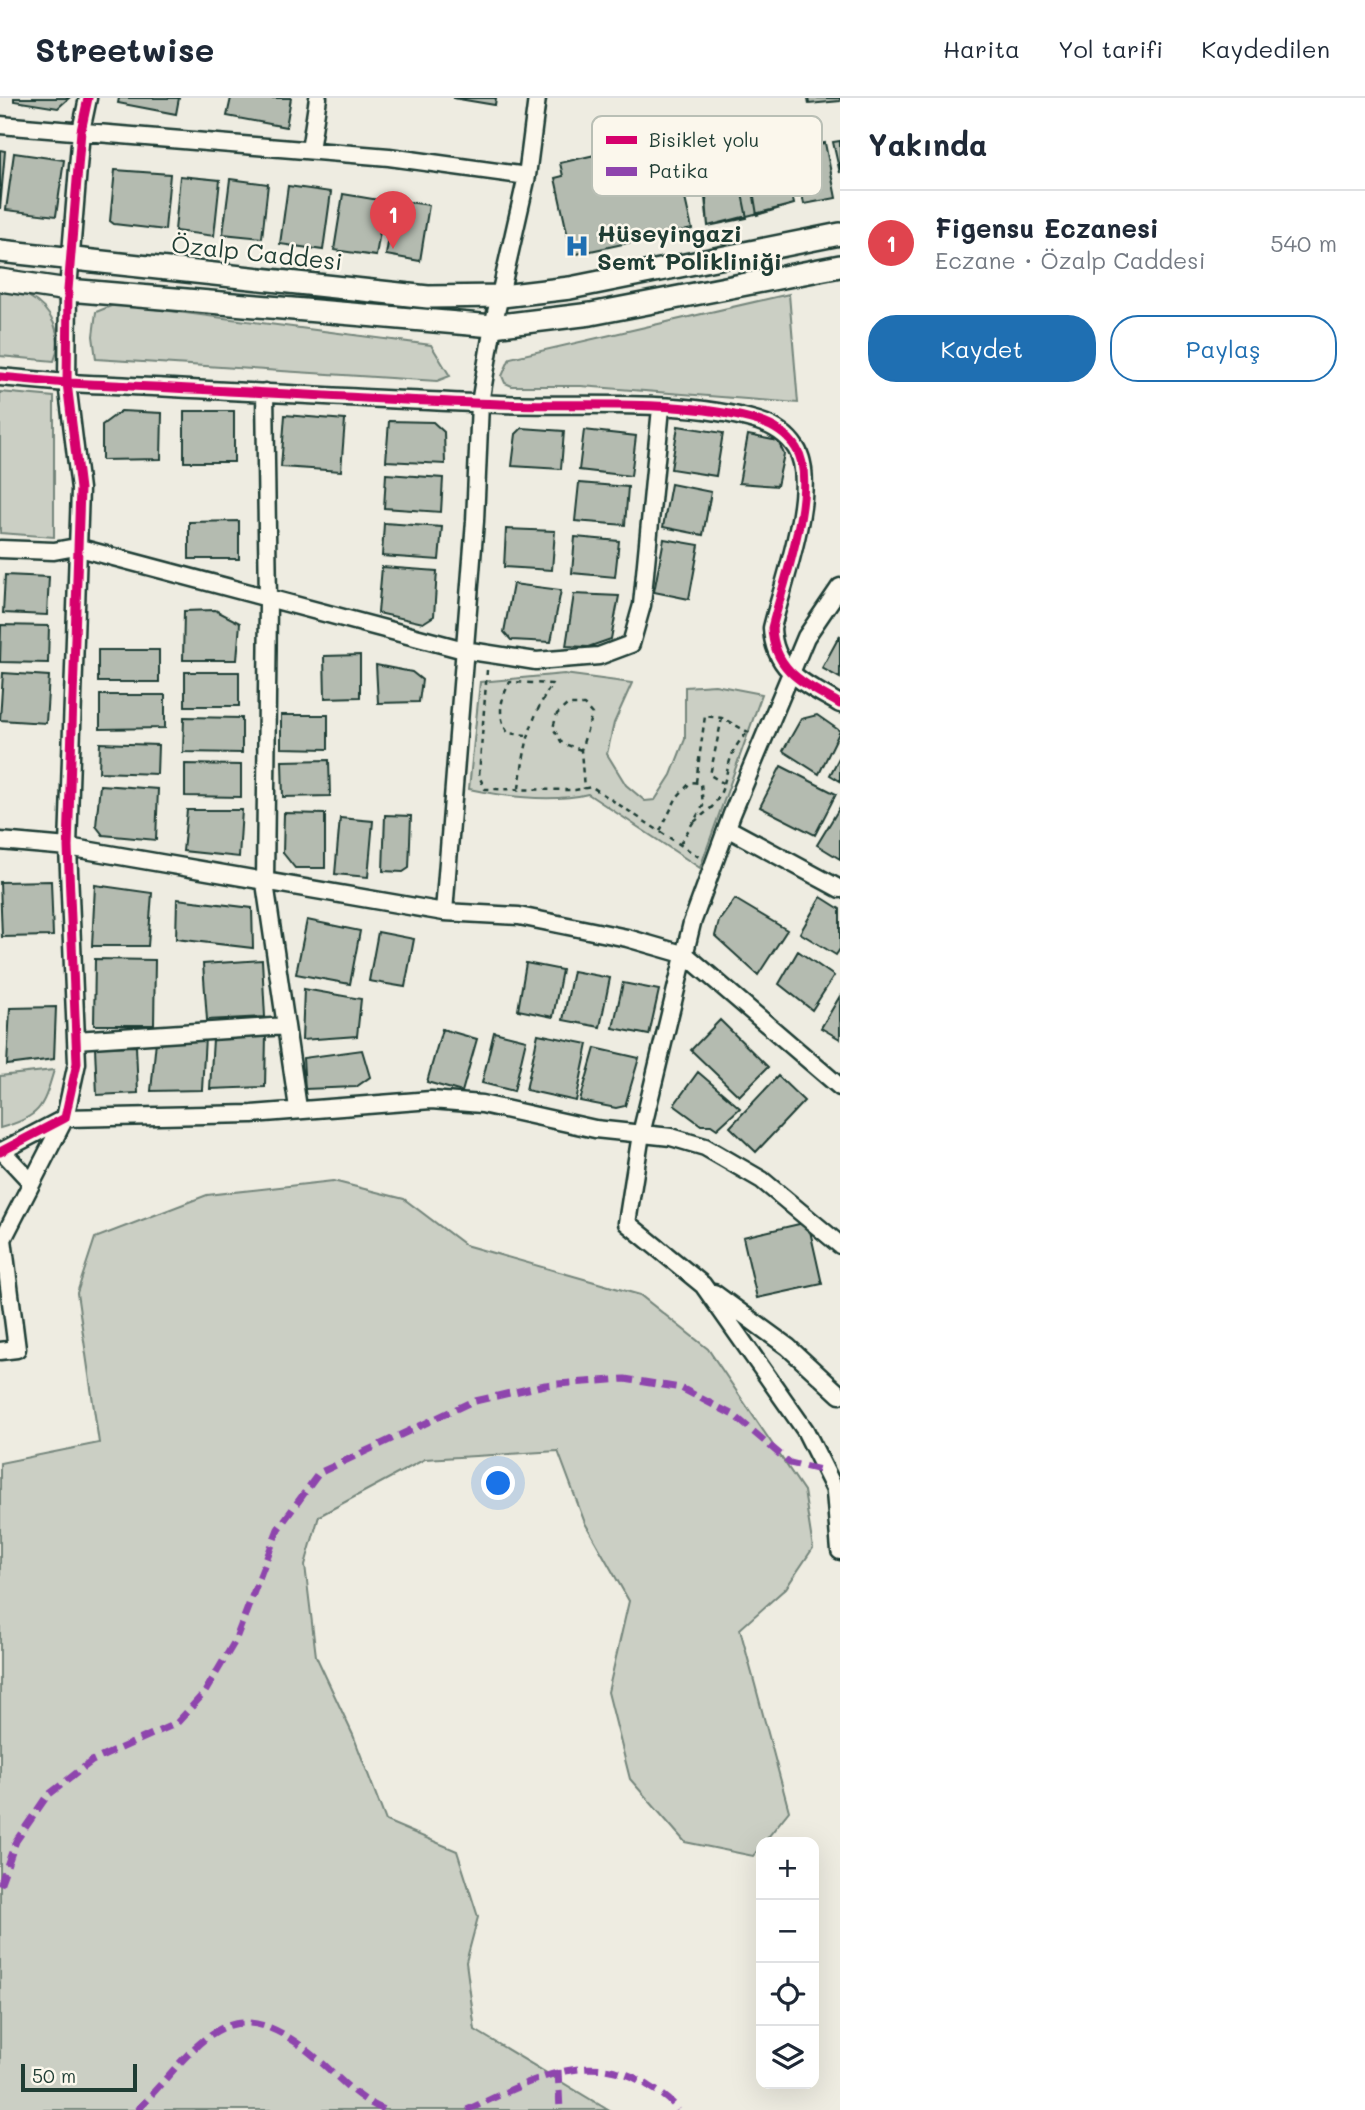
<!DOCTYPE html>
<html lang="tr">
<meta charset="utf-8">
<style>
body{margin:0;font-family:Mali,sans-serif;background:#f6f6f7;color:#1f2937}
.controls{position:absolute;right:21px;bottom:21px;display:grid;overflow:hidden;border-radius:14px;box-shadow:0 7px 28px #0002}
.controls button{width:63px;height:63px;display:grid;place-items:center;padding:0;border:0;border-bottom:2px solid #e0e1e3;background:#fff;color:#1f2937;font:35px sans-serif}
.scale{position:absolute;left:21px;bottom:18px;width:116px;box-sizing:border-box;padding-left:7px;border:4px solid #1f3d34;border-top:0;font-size:19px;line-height:24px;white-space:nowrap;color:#1f3d34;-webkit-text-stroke:5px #fbf7ec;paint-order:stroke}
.you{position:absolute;left:499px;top:1386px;width:24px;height:24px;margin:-18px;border:5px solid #fff;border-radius:50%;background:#1a73e8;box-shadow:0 0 0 10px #1a73e833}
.badge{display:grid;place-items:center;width:46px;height:46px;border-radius:50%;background:#1f6fb2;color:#fff;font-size:23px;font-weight:700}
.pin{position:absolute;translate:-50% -58px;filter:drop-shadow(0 2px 4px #0008)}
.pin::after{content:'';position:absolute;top:37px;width:24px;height:21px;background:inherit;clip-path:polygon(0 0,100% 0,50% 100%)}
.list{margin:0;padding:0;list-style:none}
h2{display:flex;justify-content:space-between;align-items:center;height:91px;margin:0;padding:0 28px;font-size:30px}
h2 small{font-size:23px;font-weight:400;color:#747a83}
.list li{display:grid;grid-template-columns:46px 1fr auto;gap:21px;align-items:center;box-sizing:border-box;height:105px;padding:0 28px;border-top:2px solid #e0e1e3}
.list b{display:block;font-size:26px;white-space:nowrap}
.list p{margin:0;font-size:23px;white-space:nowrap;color:#747a83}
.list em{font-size:23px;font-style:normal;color:#747a83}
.actions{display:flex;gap:14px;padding:21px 28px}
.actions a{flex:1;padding:16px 0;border:2px solid #1f6fb2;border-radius:28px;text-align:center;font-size:24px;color:#1f6fb2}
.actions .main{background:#1f6fb2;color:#fff}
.icon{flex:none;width:38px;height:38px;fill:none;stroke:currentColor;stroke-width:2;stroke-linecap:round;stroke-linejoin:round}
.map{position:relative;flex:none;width:840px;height:2012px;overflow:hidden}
header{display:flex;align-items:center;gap:42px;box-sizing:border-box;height:98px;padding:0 35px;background:#fff;border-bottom:2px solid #e0e1e3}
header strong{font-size:33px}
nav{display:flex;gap:38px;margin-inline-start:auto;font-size:24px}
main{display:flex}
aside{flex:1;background:#fff}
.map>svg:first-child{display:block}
.green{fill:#cbcfc4;stroke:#75867c;stroke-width:2}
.building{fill:#b4bbb0;stroke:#1f3d34;stroke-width:2}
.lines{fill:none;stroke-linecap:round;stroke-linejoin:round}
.minor-casing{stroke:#1f3d34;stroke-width:21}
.secondary-casing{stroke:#1f3d34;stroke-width:26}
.path{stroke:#1f3d34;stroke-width:2.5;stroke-dasharray:5 5;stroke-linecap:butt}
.minor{stroke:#fbf7ec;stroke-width:16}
.secondary{stroke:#fbf7ec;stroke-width:21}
.quiet{stroke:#8e44ad;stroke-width:7;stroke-dasharray:14 7;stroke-linecap:butt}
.cycleway-casing{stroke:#fbf7ec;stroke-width:13}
.cycleway{stroke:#d6006c;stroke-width:9}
.labels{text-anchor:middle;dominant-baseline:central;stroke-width:5;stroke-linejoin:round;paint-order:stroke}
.poi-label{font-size:24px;font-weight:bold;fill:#1f3d34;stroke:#fbf7ec;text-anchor:start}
.street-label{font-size:24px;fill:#1f3d34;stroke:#fbf7ec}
.key{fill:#fbf7ec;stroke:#b9bfb5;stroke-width:2}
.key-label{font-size:19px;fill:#1f3d34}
</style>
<header>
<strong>Streetwise</strong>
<nav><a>Harita</a><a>Yol tarifi</a><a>Kaydedilen</a></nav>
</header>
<main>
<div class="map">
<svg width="840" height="2012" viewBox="0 0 840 2012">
<rect width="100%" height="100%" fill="#eeece1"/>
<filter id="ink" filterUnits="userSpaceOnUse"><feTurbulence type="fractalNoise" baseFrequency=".0143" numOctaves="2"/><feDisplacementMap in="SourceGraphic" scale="14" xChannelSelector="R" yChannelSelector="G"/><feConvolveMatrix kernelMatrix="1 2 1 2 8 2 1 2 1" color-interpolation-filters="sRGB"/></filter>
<g filter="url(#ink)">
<!-- green -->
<path class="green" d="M0,194C8,195 21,194 28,198C53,212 64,237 54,263L0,258Z
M789,196L798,305L581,288H512L505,285L502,278L510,260Z
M116,206L431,247L450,278L437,283L96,261L93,238L96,214Z
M0,294L54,299V439L0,435Z
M564,576L632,585L614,625L607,656L626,687L645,703L655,702L671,677L685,641V589L715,587L762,596L700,770L588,696C551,705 507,699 469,691L480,584Z
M54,972C43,1009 41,1019 0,1030V978Z
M333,1083L404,1101L465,1147L640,1197L708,1251L804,1393L813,1450L786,1490L740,1531L789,1713L753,1758L685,1744L630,1681L608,1594L629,1503L585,1425L558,1353L425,1361L319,1418L305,1467L316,1558L353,1637L386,1723L457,1753L478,1819L466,1864L475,1932L608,2012H0V1365L99,1345L77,1195L95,1140L207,1097Z"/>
<!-- building -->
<path class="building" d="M14,0H69L58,10L14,3Z
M119,0H179L176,16L118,5Z
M231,0H291L286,29L227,18Z
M453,0H496L495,7Z
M808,0H840V3L809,6Z
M724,39L739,46L780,39L794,106L708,128L702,42Z
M840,43V75L833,44Z
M825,45L836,100L804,106L793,51Z
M783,51L794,106L757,117L747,56Z
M0,52L5,53L0,111Z
M674,52L692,131L572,157L555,80L563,78L560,65L599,56L601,68Z
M14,55L64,62L56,118L6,112Z
M736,66L747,120L708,128L702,71Z
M115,72L170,76L165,132L114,126L110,123Z
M180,78L220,82L214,138L175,133Z
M230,81L268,86L262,140L223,136Z
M288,88L331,94L323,152L280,146Z
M343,96L385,103L376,158L334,152Z
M395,102L429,107L420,163L386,157Z
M121,313L162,315L161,361L102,362V327Z
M184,313H234V364H184Z
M285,317L345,322L341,373L281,369Z
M389,323L433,324L444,334L445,366L386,363Z
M678,328L723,335L716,378L671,371Z
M522,330L564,333L561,371L512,368L516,336Z
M584,332L636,338L631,378L579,372Z
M748,337L778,343L784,356L777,388L739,385Z
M386,376L443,380L441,414L384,410Z
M579,385L628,389L625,427L575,423Z
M671,386L711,394L703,437L663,429Z
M239,423V461H189V424Z
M384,425L442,429L439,462L382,458Z
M506,431L555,433L552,472L504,469Z
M575,439L619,443L615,479L572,475Z
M664,441L699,447L689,501L654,494Z
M382,469L437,473L434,518L423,525L378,515Z
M5,477L49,479L47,517L3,515Z
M513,486L561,492L551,544L511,542L504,534Z
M574,496L619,498L611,541L588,549L566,548Z
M215,512L240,525L237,562H183L184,513Z
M1,527L49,528L48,565L0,564Z
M840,537V580L822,570Z
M98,552H159V584H98Z
M360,557V599L325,600L324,558Z
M376,567L412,574L422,582L419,604L378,605Z
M185,574H239V608H185Z
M3,575L49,578L46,625L0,622Z
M100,597H165V630L100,631Z
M281,617H328V651L281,650Z
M817,617L840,633L819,676L783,653L801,621Z
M184,619L242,620V655L183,654Z
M100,645L158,647L157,676L99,674Z
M840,658V683L830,677Z
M329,662L330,698L283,699L282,663Z
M185,666L241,667V699L185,698Z
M781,668L836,696L815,737L760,709Z
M100,687L158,691L156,742L103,737L96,728Z
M840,709V761L817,747Z
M187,712H242L239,759L183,753Z
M284,715L325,716V770H295L283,755Z
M385,717L411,718L409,770L403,774L383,773Z
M340,720L373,723L368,779L335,776Z
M51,783L53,838L2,839L0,784Z
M95,787L152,795L148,848H92Z
M821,799L840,811V851L836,857L800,835Z
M177,801L252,810L253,850L176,841Z
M735,801L787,832L758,877L715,838L719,823Z
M307,822L360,833L350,886L296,876Z
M378,834L414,841L405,889L369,883Z
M798,853L834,878L812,912L779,886Z
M95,861L155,862L154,927H94Z
M262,862L265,919L207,922L203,866Z
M526,865L562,872L553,919L518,912Z
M573,873L610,880L600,929L563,922Z
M623,885L659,892L649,937L613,930Z
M304,891L361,901L357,938L302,942Z
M840,898V941L821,930Z
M56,909L54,961L7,967L10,910Z
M720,922L768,969L739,998L691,952Z
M442,931L477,941L462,994L427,984Z
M494,934L526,942L514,993L482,985Z
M266,936L265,989L210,991L213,941Z
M538,936L588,946L576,1003L526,992Z
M205,939L202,992L151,993L156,943Z
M136,948L138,995L97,997L95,949Z
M595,950L639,960L625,1008L616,1010L580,1003Z
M362,952L370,979L356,989L305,991L303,960Z
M698,974L740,1010L717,1031L711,1027H701L674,1007Z
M778,978L804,1003L756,1054L730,1029Z
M808,1124L822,1186L757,1200L743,1139Z"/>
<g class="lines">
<!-- minor casing -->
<g class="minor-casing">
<path id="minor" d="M0,27L389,59L527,78
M310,52L318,0
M0,279L67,285C211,291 356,301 500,306C579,309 683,300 758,323C774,328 787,336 796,350C820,386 782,488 772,530C774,574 806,586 840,606
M265,294L268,503L265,785L298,1010
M0,451L54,453L76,449L464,552L536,563L599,558L631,546L642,507L661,310
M840,489L806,539L732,716L692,825L641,1036L627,1125L703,1187L805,1332L840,1402
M727,730L840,791
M0,743L68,749L444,814L519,818L627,840L686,857L840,989
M444,814L475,423L480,305L493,228L527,78L537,0
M76,942L286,928
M0,1054L65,1020L77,965L68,749L80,391L67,285L68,192L81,33L88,0
M3,1054L32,1085
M714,1195L788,1249L840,1297
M0,1253L17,1251L3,1141L65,1020L252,1016L431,1002L482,1006L595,1031L671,1039L705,1049L762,1082L840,1147
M835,1394L840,1453"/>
</g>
<!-- secondary casing -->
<g class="secondary-casing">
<path id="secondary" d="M0,153L428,199L502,198L570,190L840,136
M0,182L68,192L493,228L591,216L840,168"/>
</g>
<!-- path -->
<path class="path" d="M487,572L479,678L485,691L575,692L592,689L699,759
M722,620L710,677L723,685
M581,652L562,645L553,630L557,616L567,607H584L592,616L581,652L584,691
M696,684L705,618L722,620L750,635
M519,690C525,648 529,622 552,586L510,584C500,602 497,618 508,635L526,637
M694,724C700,719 707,714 712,709C732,685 721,659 748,634
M660,733L677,699L691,684L701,685L703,708L680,746"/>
<!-- minor -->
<use href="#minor" class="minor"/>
<!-- secondary -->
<use href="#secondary" class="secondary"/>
<!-- quiet -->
<path class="quiet" d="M0,1787L16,1743L47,1698L92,1663L177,1625L205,1594L235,1543L278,1431L319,1375L471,1304L545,1287L625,1281L681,1290L735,1318L790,1365L825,1373
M558,1972L560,2012
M137,2012C203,1944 228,1882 321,1964C341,1982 359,2002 385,2012
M467,2012C526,1986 588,1947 649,1988C660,1995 671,2001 678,2012"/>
<!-- cycleway casing -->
<g class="cycleway-casing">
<path id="cycleway" d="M0,279L67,285C211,291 356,301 500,306C579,309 683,300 758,323C774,328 787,336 796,350C820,386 782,488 772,530C774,574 806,586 840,606
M0,1054L65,1020L77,965L68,749L80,391L67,285L68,192L81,33L88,0"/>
</g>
<!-- cycleway -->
<use href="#cycleway" class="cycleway"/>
</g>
</g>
<!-- icons -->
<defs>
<g id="hospital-bare" transform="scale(1.89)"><path d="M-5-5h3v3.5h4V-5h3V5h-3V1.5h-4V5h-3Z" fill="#1f6fb2" stroke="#fbf7ec" stroke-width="2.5" paint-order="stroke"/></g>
</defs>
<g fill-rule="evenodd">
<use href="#hospital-bare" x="577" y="148"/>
</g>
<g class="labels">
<!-- poi labels -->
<g class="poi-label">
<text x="597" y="134">Hüseyingazi<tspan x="597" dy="28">Semt Polikliniği</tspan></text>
</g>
<!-- street labels -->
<g class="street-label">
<text transform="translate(257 154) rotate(6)">Özalp Caddesi</text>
</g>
</g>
<!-- legend -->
<rect x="592" y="18" width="230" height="80" rx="10" class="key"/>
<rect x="606" y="38" width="31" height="8" fill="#d6006c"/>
<rect x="606" y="69" width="31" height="9" fill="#8e44ad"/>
<g class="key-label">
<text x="649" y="49">Bisiklet yolu</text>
<text x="649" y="80">Patika</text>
</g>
</svg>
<div class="controls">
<button>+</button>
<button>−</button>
<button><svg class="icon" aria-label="locate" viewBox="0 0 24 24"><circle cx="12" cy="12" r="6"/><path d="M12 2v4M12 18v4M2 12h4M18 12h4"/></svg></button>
<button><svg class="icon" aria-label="layers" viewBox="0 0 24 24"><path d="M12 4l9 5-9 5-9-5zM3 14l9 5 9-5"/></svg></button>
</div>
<div class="scale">50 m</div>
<div class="you"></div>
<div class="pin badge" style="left:393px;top:151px;background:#e0444e">1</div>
</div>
<aside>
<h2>Yakında<small></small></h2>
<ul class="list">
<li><span class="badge" style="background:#e0444e">1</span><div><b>Figensu Eczanesi</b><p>Eczane · Özalp Caddesi</p></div><em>540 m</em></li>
</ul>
<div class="actions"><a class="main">Kaydet</a><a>Paylaş</a></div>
</aside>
</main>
